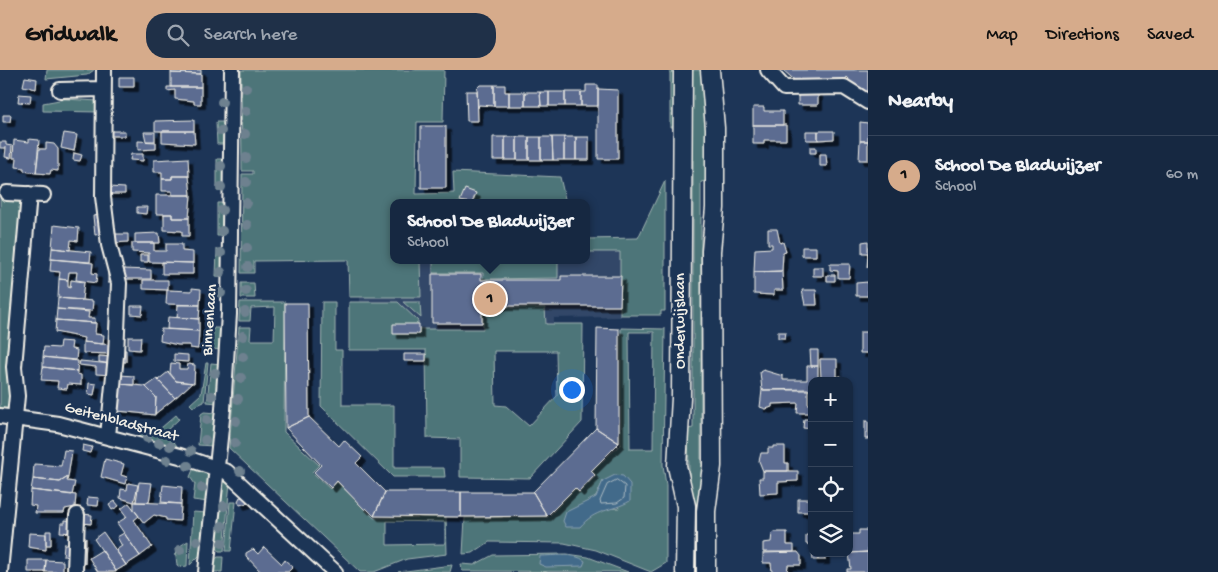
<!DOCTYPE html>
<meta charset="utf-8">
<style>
body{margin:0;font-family:"Gochi Hand",sans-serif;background:#1f3048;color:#f1f3f6}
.controls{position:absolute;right:15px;bottom:15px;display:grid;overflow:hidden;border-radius:10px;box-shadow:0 1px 4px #0004}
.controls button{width:45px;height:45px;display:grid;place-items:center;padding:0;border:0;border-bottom:1px solid #35445a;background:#162841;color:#f1f3f6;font:25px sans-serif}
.you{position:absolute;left:571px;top:319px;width:18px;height:18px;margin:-12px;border:4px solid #fff;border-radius:50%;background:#1a73e8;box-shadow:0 0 0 8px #1a73e833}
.badge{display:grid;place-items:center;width:32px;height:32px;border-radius:50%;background:#d6ab8b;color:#111;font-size:16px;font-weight:700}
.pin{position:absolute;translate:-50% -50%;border:2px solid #fff;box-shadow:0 1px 5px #0006}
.popup{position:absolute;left:390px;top:129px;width:200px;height:65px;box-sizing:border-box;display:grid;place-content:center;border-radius:10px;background:#162841;filter:drop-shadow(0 1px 4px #0005);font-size:16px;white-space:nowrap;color:#9ea6b1}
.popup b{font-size:19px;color:#f1f3f6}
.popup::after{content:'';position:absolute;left:50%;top:100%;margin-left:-10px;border:10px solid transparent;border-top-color:#162841}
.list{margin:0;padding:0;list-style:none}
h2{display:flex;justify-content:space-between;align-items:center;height:65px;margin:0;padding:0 20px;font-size:21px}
h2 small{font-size:16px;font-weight:400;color:#9ea6b1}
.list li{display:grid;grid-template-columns:32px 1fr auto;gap:15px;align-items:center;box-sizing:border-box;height:80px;padding:0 20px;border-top:1px solid #35445a}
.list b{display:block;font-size:19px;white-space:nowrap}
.list p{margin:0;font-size:16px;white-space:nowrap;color:#9ea6b1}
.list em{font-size:16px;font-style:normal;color:#9ea6b1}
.icon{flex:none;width:28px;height:28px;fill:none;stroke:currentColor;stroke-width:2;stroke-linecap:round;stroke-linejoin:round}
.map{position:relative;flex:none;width:868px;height:502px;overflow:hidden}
header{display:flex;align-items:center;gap:30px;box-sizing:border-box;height:70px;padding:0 25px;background:#d6ab8b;color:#111}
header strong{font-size:24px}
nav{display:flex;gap:28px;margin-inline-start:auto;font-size:18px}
.search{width:350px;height:45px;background:#1f3048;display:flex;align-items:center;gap:12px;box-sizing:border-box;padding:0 18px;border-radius:20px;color:#9ea6b1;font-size:19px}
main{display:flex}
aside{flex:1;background:#162841}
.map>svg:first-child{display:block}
.built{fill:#304668}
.green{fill:#4d7579;stroke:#a0b3b0;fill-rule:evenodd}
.water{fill:#426a8a;stroke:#89a0b0}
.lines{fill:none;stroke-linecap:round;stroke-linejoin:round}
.shore{stroke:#adbbc2;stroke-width:1}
.building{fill:#5b6c91;stroke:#f4f1e8;filter:url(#shadow)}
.minor-casing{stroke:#f4f1e8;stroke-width:18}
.major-casing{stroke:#f4f1e8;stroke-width:21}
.minor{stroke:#1d3557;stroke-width:14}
.major{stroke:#1d3557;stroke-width:18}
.tree{fill:#6e818f}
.labels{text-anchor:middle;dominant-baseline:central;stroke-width:5;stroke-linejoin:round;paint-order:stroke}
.street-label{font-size:16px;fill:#f4f1e8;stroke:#1d3557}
</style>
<header>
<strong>Gridwalk</strong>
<div class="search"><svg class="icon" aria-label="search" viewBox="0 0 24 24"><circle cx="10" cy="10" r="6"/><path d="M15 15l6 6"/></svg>Search here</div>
<nav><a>Map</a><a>Directions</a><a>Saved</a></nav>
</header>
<main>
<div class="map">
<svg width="868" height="502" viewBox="0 0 868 502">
<defs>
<filter id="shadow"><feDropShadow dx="4.5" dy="4.5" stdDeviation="0" flood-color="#0009"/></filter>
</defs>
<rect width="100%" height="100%" fill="#1d3557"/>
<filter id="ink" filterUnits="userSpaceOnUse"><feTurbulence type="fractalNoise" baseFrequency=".02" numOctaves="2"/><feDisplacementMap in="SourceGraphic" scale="10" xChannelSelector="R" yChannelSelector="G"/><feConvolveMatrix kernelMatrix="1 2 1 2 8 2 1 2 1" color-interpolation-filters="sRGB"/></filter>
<g filter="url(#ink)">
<!-- built -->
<path class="built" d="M586,182H620L621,247L554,248V272L360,273V184L394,190H586Z"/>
<!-- green -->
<path class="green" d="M47,0H94L87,5L46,9Z
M241,0H444L443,52H417L416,124L454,123L453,102L560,107L566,133H394V190H420L421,227H349L348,190L254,191V203H241L242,104H253V101H242Z
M670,0H674L675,57H670Z
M688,0H706V111L701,112V393H705L702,481L691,482L688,359L693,358V90H689Z
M65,29L98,31L100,42L43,41V33Z
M216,52H226V74H217Z
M217,89H226L227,122L217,121Z
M665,111V241H661V245H620V182H586V169L638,168Z
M0,121H5L23,134L13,330L9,337L0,342Z
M217,133H226V166H217Z
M217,179L226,180V207L216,206Z
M433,190H558V208L483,209V203H433Z
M241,213H254L255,228H241Z
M240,232H285L284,362L319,395L312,402L330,419L337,412L374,448L446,447L447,484L407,489L374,502H360L229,378L239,257H251L250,270H274L275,237L251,238L250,251H239ZM387,451L445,452V474L387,475Z
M322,232H335V280H342V335H394V398H444L445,407H393L321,336Z
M349,232H398L418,251V259H483V238H545L546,254H583L582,352L530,408L460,407V369L427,368L426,280H349ZM494,281H556L557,326L529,356L506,336L495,335Z
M403,232H420L421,248Z
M213,258H223L222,280L212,279Z
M621,258L665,259L663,395L666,415V493L651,502L596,480L564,473L489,472L473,483L463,484L465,448L548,447L575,419L579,423L596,406L592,401L621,374ZM629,262H654L653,379H630ZM603,411L619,438L603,439L588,447L582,435L596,427Z
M206,293H208L204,332L193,337L190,334L201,324Z
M211,293L221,294L217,333L207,332Z
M204,342L216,343L213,376L198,375L201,344Z
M176,345L179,349L166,361L177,376L176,381L139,370L141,361L154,364Z
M195,395C215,405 210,412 208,432L193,430L195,414L190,407Z
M230,411L224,481H219L216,476L222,413Z
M230,432H236L231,481H226Z
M193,442L207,443L202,483L190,495Z
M188,471L187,496L180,497L177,495L175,479Z
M567,484L588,487L628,502L462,501L461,494L474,495L493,485Z
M218,487H223L222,502H213L214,490Z
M452,495L450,502H398Z"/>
<!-- water -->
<path class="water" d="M615,405L623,406L630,414V431C611,442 596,438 580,457H566L563,451L566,442L596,427L603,411Z
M540,486C554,486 574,482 585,491L583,496L546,497L539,494Z"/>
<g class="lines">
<!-- shore -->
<path class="shore" d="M617,410L625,416L624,428L617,433L601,434L600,431L607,415Z"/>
</g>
<!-- building -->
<path class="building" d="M171,0H201V4L171,3Z
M783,0H868V27L858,17L855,19L847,12L849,9L847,7L843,13L799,14Z
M171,3L201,4V17H171Z
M25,7L37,9L36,19L23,16Z
M119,7H134V17H119Z
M480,15H494V36L479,35L478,38L477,18Z
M494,15H505V22H509V36H494Z
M586,15H598V36H581V22H586Z
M167,17H201V34H194V31L175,29V20L167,21Z
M598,19L618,20V89H598Z
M466,21H477L478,51H467Z
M509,22H525V36H509Z
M525,22H540L541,36H525Z
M540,22H549V36H541Z
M549,22H565V36H549Z
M565,22H581V36H565Z
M798,22H818V35H798Z
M19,24L31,25L30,33L18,32Z
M753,37H764V41H783V55H753Z
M3,45H11L10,52H3Z
M194,50V61H155V51Z
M860,52L868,53V71H860Z
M753,55H786V70H764V74H753Z
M421,56H446V118H421Z
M109,61H125V66H109Z
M162,61H194L195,74L162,72Z
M806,61H818V70H806Z
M818,61H834V69L818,70Z
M144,62H155V71H146Z
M64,63L77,65L74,81L61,78Z
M493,67H505V90H493Z
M505,67H517V90H505Z
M517,67H529V90H517Z
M529,67H541V90H529Z
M541,67H552L553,90H541Z
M552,67H564V90H553Z
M564,67H576V90H564Z
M576,67H589V90H576Z
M29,69L39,70L36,103L24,101V98L16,97L17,88H13L14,70L29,72Z
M138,71L156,72V79L138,80Z
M860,71H868V90H859Z
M0,72H6V75L12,76L11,88L5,87L6,78H0Z
M46,73L54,74L58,79V101L51,100L50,104L36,103L39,79H46Z
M810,77H816V83H810Z
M74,83L82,85L80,91L73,90Z
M131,84H143V91L130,90Z
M820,84H826L827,96H820Z
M188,88L189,106H172V109H162V102H154V90Z
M172,106H189L191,125H172V121H162V109H172Z
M109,117L125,118V124H108Z
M465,119L476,123L472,133L460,131Z
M156,125H191L189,148H172V144H156Z
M137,137H147L146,144L137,143Z
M164,144H172V148H189V166H182V161L164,160Z
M100,145L102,164L95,165L93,146Z
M54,155L79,158L78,171L71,170L70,180L52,178Z
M768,159H777L780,173L783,172L786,182L783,183L782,201L754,202L755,179L772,178V174H768Z
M159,163L160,173H135V164Z
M114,164H128V172L114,173Z
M868,171V197H867L868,183H862V172Z
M132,173H154V181H166V174H182V181L193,182V193L149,192V183L132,182Z
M802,177H816V186H802Z
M52,178L91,182L90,192L51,189Z
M140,185H148V192H140Z
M51,189L93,193L92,203L97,204L96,213L76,210L77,202H69L68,210L59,209L60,202L50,201Z
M162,192L193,193V204H162Z
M830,194H850L849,208H838V201L830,200Z
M813,197H823V206H813Z
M122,199L151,200V209H125Z
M782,201L783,220H774V225L754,224V202Z
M113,202L114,213H108V203Z
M432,204H481V210H561V206H621L620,236H482V253H432Z
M827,205H835V211H827Z
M59,209L68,210V217L70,218L71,210L84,212L82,230L58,228Z
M143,210H168V220L143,219Z
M868,212V226H856V213Z
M192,218L201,219L200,235L166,234L167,220L192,221Z
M802,220H816L817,235H805Z
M58,228L93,231L92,241L57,239Z
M285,233H308L309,347L286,358Z
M178,235H200L199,249L177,247Z
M131,236H143L142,245L131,244Z
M57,239L89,242L88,248H95V253L56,250Z
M168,247L199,249V261L167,259Z
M56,250L96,253L95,264L104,265L103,274L83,272L84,268L55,262Z
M393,254H419V264H393Z
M597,258L619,259V373L596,358Z
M161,259L199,261L198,279L190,278V275H178L160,271Z
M778,262H786L785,268H778Z
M860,262H868V283H860Z
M128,267H141L140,280L128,279Z
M60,271L72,272L71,279L77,280L76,290L43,287L44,277L59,278Z
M83,272L112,275L111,284L83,283Z
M121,280H126V292H120Z
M810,280H818V296H811Z
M174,284L188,285V292L174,291Z
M404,284H426V291H404Z
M99,286L112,287L111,294L99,292Z
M43,287L78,291L77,301L43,297Z
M820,289H837V307L841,306V311L821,308Z
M80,291L112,294L111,305L96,304V297L79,295Z
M171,293L179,294V299H187L188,294L195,295L194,313L176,311L170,303Z
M807,296H818V311H812V320H762L760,302L763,300L783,306V310H807Z
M43,297L77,301V304L81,305V315L68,314L67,319L57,318L58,311L41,310Z
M168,302L176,311L192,313L175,328L158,310Z
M120,305L134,306V315L120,314Z
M157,309L175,328L155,344L156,327L146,317Z
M89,313L96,314L94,325L88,324Z
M120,314L145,316L156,327L155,345L118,341Z
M808,319V334H812V343H797L798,333L772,334V337L766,339L760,337L762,320Z
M309,347L339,376L344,370L362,387L356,393L385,422L374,446L366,438L365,440L337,411L331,418L314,402L321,395L286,358Z
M804,349H812V359L803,358Z
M865,351H868V369H865Z
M596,358L619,373L591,401L595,405L579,422L575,418L547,446L533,422Z
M83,375L92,377L90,383L82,381Z
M773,376H785V393H788V401H763L759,391L761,383H768V378H773Z
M64,380L72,381L68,407L60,412L33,409L34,394L61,396Z
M105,389L124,394L121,405L127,407L125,414L101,407Z
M763,401H798V411L778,412V423L760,424L759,408H763Z
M68,407L67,411L75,412L72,425L31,420L33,409L60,412Z
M139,412L152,413L149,432H136Z
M128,413L138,415L134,432L120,428L121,419L127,420Z
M163,415L182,417L181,434L161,432Z
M31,420L76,425L75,437L65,439L64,443H35L36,436L30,435Z
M385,422H461V447L374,446Z
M461,422H533L547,446L461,447Z
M88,427L99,428L98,436L87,435Z
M240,427L245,428L247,433L240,435L238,431Z
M798,429H812V442H798Z
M115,431L119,436L112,440L109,435Z
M134,432L181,434L180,451L166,450V448L154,445L144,453L134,440Z
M129,433L139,446L134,450L152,477L140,486L117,453L127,447L121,439Z
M83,444L92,445L91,454L82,453Z
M65,450L74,451L73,463L60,462L61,453H65Z
M859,460H868V482L849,483V464H859Z
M46,461H51V475H46Z
M103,462L126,495L116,501L94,469Z
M775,462H787V475H794V482H763V473L771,472L772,463Z
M29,463L46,464V480L28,477Z
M124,463L140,486L126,495L116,480L122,476L117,467Z
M79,464H84V468H86L85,494L78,493Z
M806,465H812V475L806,474Z
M64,474H72L70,487L63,486Z
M264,477L282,494L285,490L293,497L288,502H261L246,486V483L253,479L258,484Z
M102,480L116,501V502H98L89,488Z
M798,482L801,486V495H788L787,502H772L771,493H763V483Z
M868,482V502H847V499H851L849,483Z
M812,483H818V490H813Z
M818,483H825V490H818Z
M28,490H46L45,502H28Z
M46,490L63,491V502H45Z"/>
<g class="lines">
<!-- minor casing -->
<g class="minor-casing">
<path id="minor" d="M104,0L103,127L109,175L119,213L116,285L108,366
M768,0L784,18L844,17L868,32
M60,20L103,19
M7,123L43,125
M0,346L58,354L180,386L227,402L335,502
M0,502L17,326L14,297L29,124
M75,502L77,445
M206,502L223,339L229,244L232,0"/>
</g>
<!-- major casing -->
<g class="major-casing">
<path id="major" d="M683,0L681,328L677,396L686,436L685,502
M706,502V441L712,396L711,181L715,138V58L710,0"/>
</g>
<!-- minor -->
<use href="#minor" class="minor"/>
<!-- major -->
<use href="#major" class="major"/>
</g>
<!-- trees -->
<g class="tree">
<circle cx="246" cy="18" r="5"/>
<circle cx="222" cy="32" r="5"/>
<circle cx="246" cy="41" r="5"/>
<circle cx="221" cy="61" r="5"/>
<circle cx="245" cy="64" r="5"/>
<circle cx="246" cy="88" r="5"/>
<circle cx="221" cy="96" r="5"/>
<circle cx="246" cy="112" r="5"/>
<circle cx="221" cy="117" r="5"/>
<circle cx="246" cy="133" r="5"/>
<circle cx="222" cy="140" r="5"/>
<circle cx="247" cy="155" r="5"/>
<circle cx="222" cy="161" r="5"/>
<circle cx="247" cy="178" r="5"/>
<circle cx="221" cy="183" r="5"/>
<circle cx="248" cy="197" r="5"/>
<circle cx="221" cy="202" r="5"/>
<circle cx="246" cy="221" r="5"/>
<circle cx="221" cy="223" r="5"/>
<circle cx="245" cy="242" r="5"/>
<circle cx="243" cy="266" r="5"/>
<circle cx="243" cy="287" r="5"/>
<circle cx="215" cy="303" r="5"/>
<circle cx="241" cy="308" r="5"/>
<circle cx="212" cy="326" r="5"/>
<circle cx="238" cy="329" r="5"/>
<circle cx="207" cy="350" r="5"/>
<circle cx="236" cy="351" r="5"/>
<circle cx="147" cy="368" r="5"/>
<circle cx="205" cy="370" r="5"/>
<circle cx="159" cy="373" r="5"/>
<circle cx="235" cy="373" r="5"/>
<circle cx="170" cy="376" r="5"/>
<circle cx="191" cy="381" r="5"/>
<circle cx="167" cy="390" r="5"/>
<circle cx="188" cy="396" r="5"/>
<circle cx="240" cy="401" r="5"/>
<circle cx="202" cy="418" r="5"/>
<circle cx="224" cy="436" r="5"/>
<circle cx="222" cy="456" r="5"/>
<circle cx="197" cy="471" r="5"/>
<circle cx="222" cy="473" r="5"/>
<circle cx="180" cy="480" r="5"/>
</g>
</g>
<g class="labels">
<!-- street labels -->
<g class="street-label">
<text transform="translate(211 250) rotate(-86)">Binnenlaan</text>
<text transform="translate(681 251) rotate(-90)">Onderwijslaan</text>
<text transform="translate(121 353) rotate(15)">Geitenbladstraat</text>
</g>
</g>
</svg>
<div class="controls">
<button>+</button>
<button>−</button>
<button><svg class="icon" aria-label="locate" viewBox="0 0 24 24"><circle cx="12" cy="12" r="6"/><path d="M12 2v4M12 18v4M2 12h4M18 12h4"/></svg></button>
<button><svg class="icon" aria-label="layers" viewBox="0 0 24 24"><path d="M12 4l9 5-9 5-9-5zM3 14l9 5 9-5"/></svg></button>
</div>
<div class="you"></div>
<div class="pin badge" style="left:490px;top:229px">1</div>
<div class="popup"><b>School De Bladwijzer</b>School</div>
</div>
<aside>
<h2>Nearby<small></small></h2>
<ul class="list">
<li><span class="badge">1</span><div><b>School De Bladwijzer</b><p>School</p></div><em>60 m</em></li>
</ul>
</aside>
</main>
